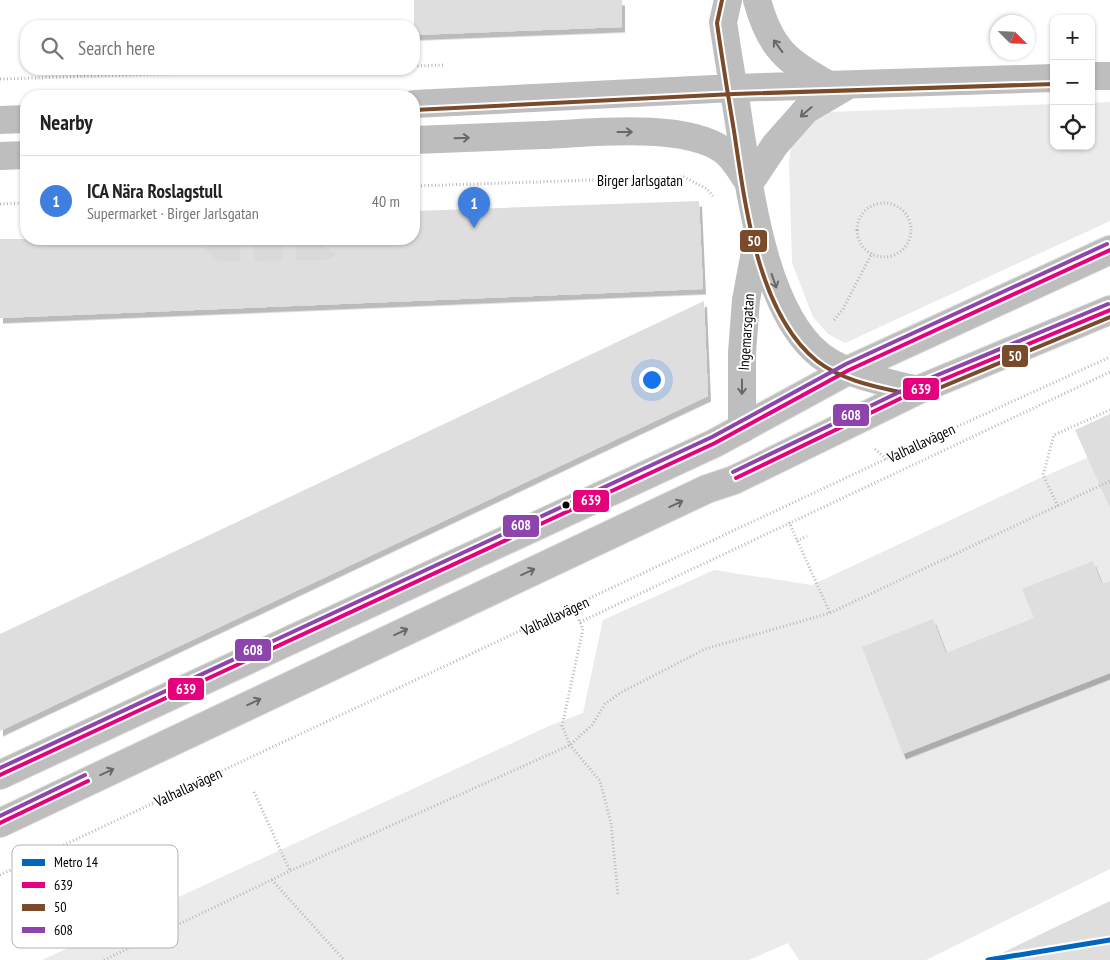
<!DOCTYPE html>
<meta charset="utf-8">
<style>
body{margin:0;font-family:"PT Sans Narrow",sans-serif;background:#f6f6f6;color:#222}
.controls{position:absolute;right:15px;top:15px;display:grid;overflow:hidden;border-radius:10px;box-shadow:0 1px 4px #0004}
.controls button{width:45px;height:45px;display:grid;place-items:center;padding:0;border:0;border-bottom:1px solid #e0e0e0;background:#fff;color:#222;font:25px sans-serif}
.compass{position:absolute;left:990px;top:15px;width:45px;height:45px;border-radius:50%;background:#fff;box-shadow:0 1px 4px #0004;rotate:114deg}
.you{position:absolute;left:651px;top:379px;width:18px;height:18px;margin:-12px;border:4px solid #fff;border-radius:50%;background:#1a73e8;box-shadow:0 0 0 8px #1a73e833}
.badge{display:grid;place-items:center;width:32px;height:32px;border-radius:50%;background:#b45309;color:#fff;font-size:16px;font-weight:700}
.pin{position:absolute;translate:-50% -41px;filter:drop-shadow(0 1px 2px #0008)}
.pin::after{content:'';position:absolute;top:26px;width:18px;height:15px;background:inherit;clip-path:polygon(0 0,100% 0,50% 100%)}
.list{margin:0;padding:0;list-style:none}
h2{display:flex;justify-content:space-between;align-items:center;height:65px;margin:0;padding:0 20px;font-size:21px}
h2 small{font-size:16px;font-weight:400;color:#767676}
.list li{display:grid;grid-template-columns:32px 1fr auto;gap:15px;align-items:center;box-sizing:border-box;height:90px;padding:0 20px;border-top:1px solid #e0e0e0}
.list b{display:block;font-size:19px;white-space:nowrap}
.list p{margin:0;font-size:16px;white-space:nowrap;color:#767676}
.list em{font-size:16px;font-style:normal;color:#767676}
.icon{flex:none;width:28px;height:28px;fill:none;stroke:currentColor;stroke-width:2;stroke-linecap:round;stroke-linejoin:round}
.map{position:relative;flex:none;width:1110px;height:960px;overflow:hidden}
.search{position:absolute;background:#fff;box-shadow:0 1px 4px #0004;left:20px;top:20px;width:400px;height:55px;display:flex;align-items:center;gap:12px;box-sizing:border-box;padding:0 18px;border-radius:20px;color:#767676;font-size:19px}
.panel{position:absolute;background:#fff;box-shadow:0 1px 4px #0004;left:20px;top:90px;width:400px;height:155px;border-radius:20px}
.map>svg:first-child{display:block}
.green{fill:#ebebeb}
.building{fill:#dedede;filter:url(#shadow)}
.lines{fill:none;stroke-linecap:round;stroke-linejoin:round}
.minor-tunnel{stroke:#d9d9d9;stroke-width:28;stroke-dasharray:28 14;stroke-linecap:butt}
.major-casing{stroke:#dbdbdb;stroke-width:30}
.path{stroke:#b9b9b9;stroke-width:3;stroke-dasharray:1 2.5;stroke-linecap:butt}
.minor{stroke:#bebebe;stroke-width:28}
.major{stroke:#bebebe;stroke-width:28}
.bus-1-casing{stroke:#fff;stroke-width:8}
.bus-2-casing{stroke:#fff;stroke-width:8}
.bus-3-casing{stroke:#fff;stroke-width:8}
.bus-1{stroke:#e5007d;stroke-width:4}
.bus-2{stroke:#7a4b2a;stroke-width:4}
.bus-3{stroke:#8e44ad;stroke-width:4}
.metro-1-casing{stroke:#fff;stroke-width:9}
.metro-1{stroke:#0065bd;stroke-width:5}
.oneway{stroke:#686868}
.bus-dot{fill:#000;stroke:#fff;stroke-width:2}
.labels{text-anchor:middle;dominant-baseline:central;stroke-width:4;stroke-linejoin:round;paint-order:stroke}
.street-label{font-size:15px;fill:#000;stroke:#fff}
.key{fill:#fff;stroke:#b2b2b2;stroke-width:1}
.key-label{font-size:14px;fill:#000}
.line-badge{stroke:#fff;stroke-width:2}
.badge-label{font-size:14px;text-anchor:middle;font-weight:bold;fill:#fff}
</style>
<div class="map">
<svg width="1110" height="960" viewBox="0 0 1110 960">
<defs>
<filter id="shadow"><feDropShadow dx="3" dy="5.5" stdDeviation="0" flood-color="#0004"/></filter>
</defs>
<rect width="100%" height="100%" fill="#fff"/>
<!-- green -->
<path class="green" d="M1110,102V221L845,343L828,334L813,317L792,263L789,163L791,147L810,120L827,112L1054,104V146H1091V103Z
M1110,448V869L926,960H799L788,943L749,960H42L549,726L583,713L603,620L714,570L812,585L1038,479Z"/>
<!-- building -->
<path class="building" d="M414,0H622V27L414,35Z
M699,201L703,289L0,318V239H414V211Z
M704,301L708,396L0,731V634Z
M1110,414V508L1075,430Z
M1093,561L1102,584L1110,581V673L903,754L862,647L933,619L946,653L1034,618L1022,589Z
M1110,901V960H987Z"/>
<g class="lines">
<!-- minor-tunnel -->
<path class="minor-tunnel" d="M216,239L223,247L324,246L329,239"/>
<!-- major casing -->
<g class="major-casing">
<path id="major" d="M0,775L715,443L849,370L1110,250
M0,823L707,489L734,480L918,390L1110,310"/>
</g>
<!-- path -->
<path class="path" d="M414,66L445,65
M0,79L320,69
M414,186L684,177L707,189L713,196
M857 230a27 27 0 1 1 54 0a27 27 0 1 1-54 0Z
M0,204L26,203
M834,320L843,309L872,253
M875,449L886,459
M1058,506L1043,475L1054,435L1110,410
M789,522L830,613
M797,541L807,536
M573,607L583,629L562,726L570,745L600,781L611,823L618,895
M580,622L1110,372
M254,792L290,871
M0,875L886,459L1110,357
M272,880L344,960
M104,960L290,871L570,745L592,725L605,704L620,693L705,649L830,613L1110,481"/>
<!-- minor -->
<path class="minor" d="M728,0L723,22C728,56 734,90 739,123C750,191 764,312 821,356C848,376 886,382 918,390
M757,0C770,49 787,61 829,85
M1091,76H1110
M414,104L734,88L1054,78
M0,120L26,119
M414,140C457,138 500,137 543,135C591,133 683,122 723,150C733,157 740,170 747,180
M0,156L26,155
M749,184L775,145L806,110L847,86
M742,429V353L746,300L758,236"/>
<!-- major -->
<use href="#major" class="major"/>
<!-- bus-1 casing -->
<g class="bus-1-casing">
<path id="bus-1" d="M736,478L918,390L1110,310
M0,775L715,443L849,370L1110,250
M0,823L88,781"/>
</g>
<!-- bus-2 casing -->
<g class="bus-2-casing">
<path id="bus-2" d="M722,0L717,23C722,59 728,95 734,131C745,203 757,313 817,361C845,383 884,388 917,396
M414,110L734,94L1054,84
M920,396L1110,317"/>
</g>
<!-- bus-3 casing -->
<g class="bus-3-casing">
<path id="bus-3" d="M733,472L916,384L1108,304
M0,768L712,437L846,364L1107,244
M0,816L85,775"/>
</g>
<!-- bus-1 -->
<use href="#bus-1" class="bus-1"/>
<!-- bus-2 -->
<use href="#bus-2" class="bus-2"/>
<!-- bus-3 -->
<use href="#bus-3" class="bus-3"/>
<!-- metro-1 casing -->
<g class="metro-1-casing">
<path id="metro-1" d="M988,960L1110,940"/>
</g>
<!-- metro-1 -->
<use href="#metro-1" class="metro-1"/>
</g>
<!-- one-way arrows -->
<defs><path id="oneway-shaft" d="M-6 0H5M1.5-3L5.5 0L1.5 3" fill="none" stroke-width="1.6" stroke-linecap="round" stroke-linejoin="round" transform="scale(1.25)"/></defs>
<g class="oneway">
<use href="#oneway-shaft" transform="translate(778 46) rotate(-126)"/>
<use href="#oneway-shaft" transform="translate(806 112) rotate(139)"/>
<use href="#oneway-shaft" transform="translate(625 132)"/>
<use href="#oneway-shaft" transform="translate(462 138) rotate(-2)"/>
<use href="#oneway-shaft" transform="translate(774 281) rotate(71)"/>
<use href="#oneway-shaft" transform="translate(742 387) rotate(90)"/>
<use href="#oneway-shaft" transform="translate(676 504) rotate(-25)"/>
<use href="#oneway-shaft" transform="translate(528 572) rotate(-25)"/>
<use href="#oneway-shaft" transform="translate(401 632) rotate(-25)"/>
<use href="#oneway-shaft" transform="translate(254 702) rotate(-25)"/>
<use href="#oneway-shaft" transform="translate(107 772) rotate(-25)"/>
</g>
<!-- markers -->
<circle class="bus-dot" cx="566" cy="505" r="4.5"/>
<g class="labels">
<!-- street labels -->
<g class="street-label">
<text x="640" y="180">Birger Jarlsgatan</text>
<text transform="translate(746 332) rotate(-86)">Ingemarsgatan</text>
<text transform="translate(921 443) rotate(-25)">Valhallavägen</text>
<text transform="translate(555 616) rotate(-25)">Valhallavägen</text>
<text transform="translate(188 787) rotate(-25)">Valhallavägen</text>
</g>
</g>
<!-- legend -->
<rect x="12" y="845" width="166" height="103" rx="8" class="key"/>
<rect x="22" y="859" width="23" height="7" fill="#0065bd"/>
<rect x="22" y="882" width="23" height="6" fill="#e5007d"/>
<rect x="22" y="904" width="23" height="7" fill="#7a4b2a"/>
<rect x="22" y="927" width="23" height="6" fill="#8e44ad"/>
<g class="key-label">
<text x="54" y="867">Metro 14</text>
<text x="54" y="890">639</text>
<text x="54" y="912">50</text>
<text x="54" y="935">608</text>
</g>
<g class="line-badge">
<rect x="739" y="229" width="29" height="24" rx="5" fill="#7a4b2a"/>
<rect x="1001" y="344" width="28" height="24" rx="5" fill="#7a4b2a"/>
<rect x="902" y="377" width="38" height="24" rx="5" fill="#e5007d"/>
<rect x="832" y="403" width="38" height="24" rx="5" fill="#8e44ad"/>
<rect x="572" y="489" width="38" height="24" rx="5" fill="#e5007d"/>
<rect x="502" y="514" width="38" height="24" rx="5" fill="#8e44ad"/>
<rect x="234" y="638" width="38" height="24" rx="5" fill="#8e44ad"/>
<rect x="167" y="677" width="38" height="24" rx="5" fill="#e5007d"/>
</g>
<g class="badge-label">
<text x="754" y="246">50</text>
<text x="1015" y="361">50</text>
<text x="921" y="394">639</text>
<text x="851" y="420">608</text>
<text x="591" y="505">639</text>
<text x="521" y="530">608</text>
<text x="253" y="655">608</text>
<text x="186" y="694">639</text>
</g>
</svg>
<div class="controls">
<button>+</button>
<button>−</button>
<button><svg class="icon" aria-label="locate" viewBox="0 0 24 24"><circle cx="12" cy="12" r="6"/><path d="M12 2v4M12 18v4M2 12h4M18 12h4"/></svg></button>
</div>
<svg class="compass" viewBox="-18 -18 36 36"><path d="M0-13l5 13h-10z" fill="#e53935"/><path d="M0 13l5-13h-10z" fill="#767676"/></svg>
<div class="you"></div>
<div class="pin badge" style="left:474px;top:228px;background:#3f7fe0">1</div>
<div class="search"><svg class="icon" aria-label="search" viewBox="0 0 24 24"><circle cx="10" cy="10" r="6"/><path d="M15 15l6 6"/></svg>Search here</div>
<section class="panel">
<h2>Nearby<small></small></h2>
<ul class="list">
<li><span class="badge" style="background:#3f7fe0">1</span><div><b>ICA Nära Roslagstull</b><p>Supermarket · Birger Jarlsgatan</p></div><em>40 m</em></li>
</ul>
</section>
</div>
